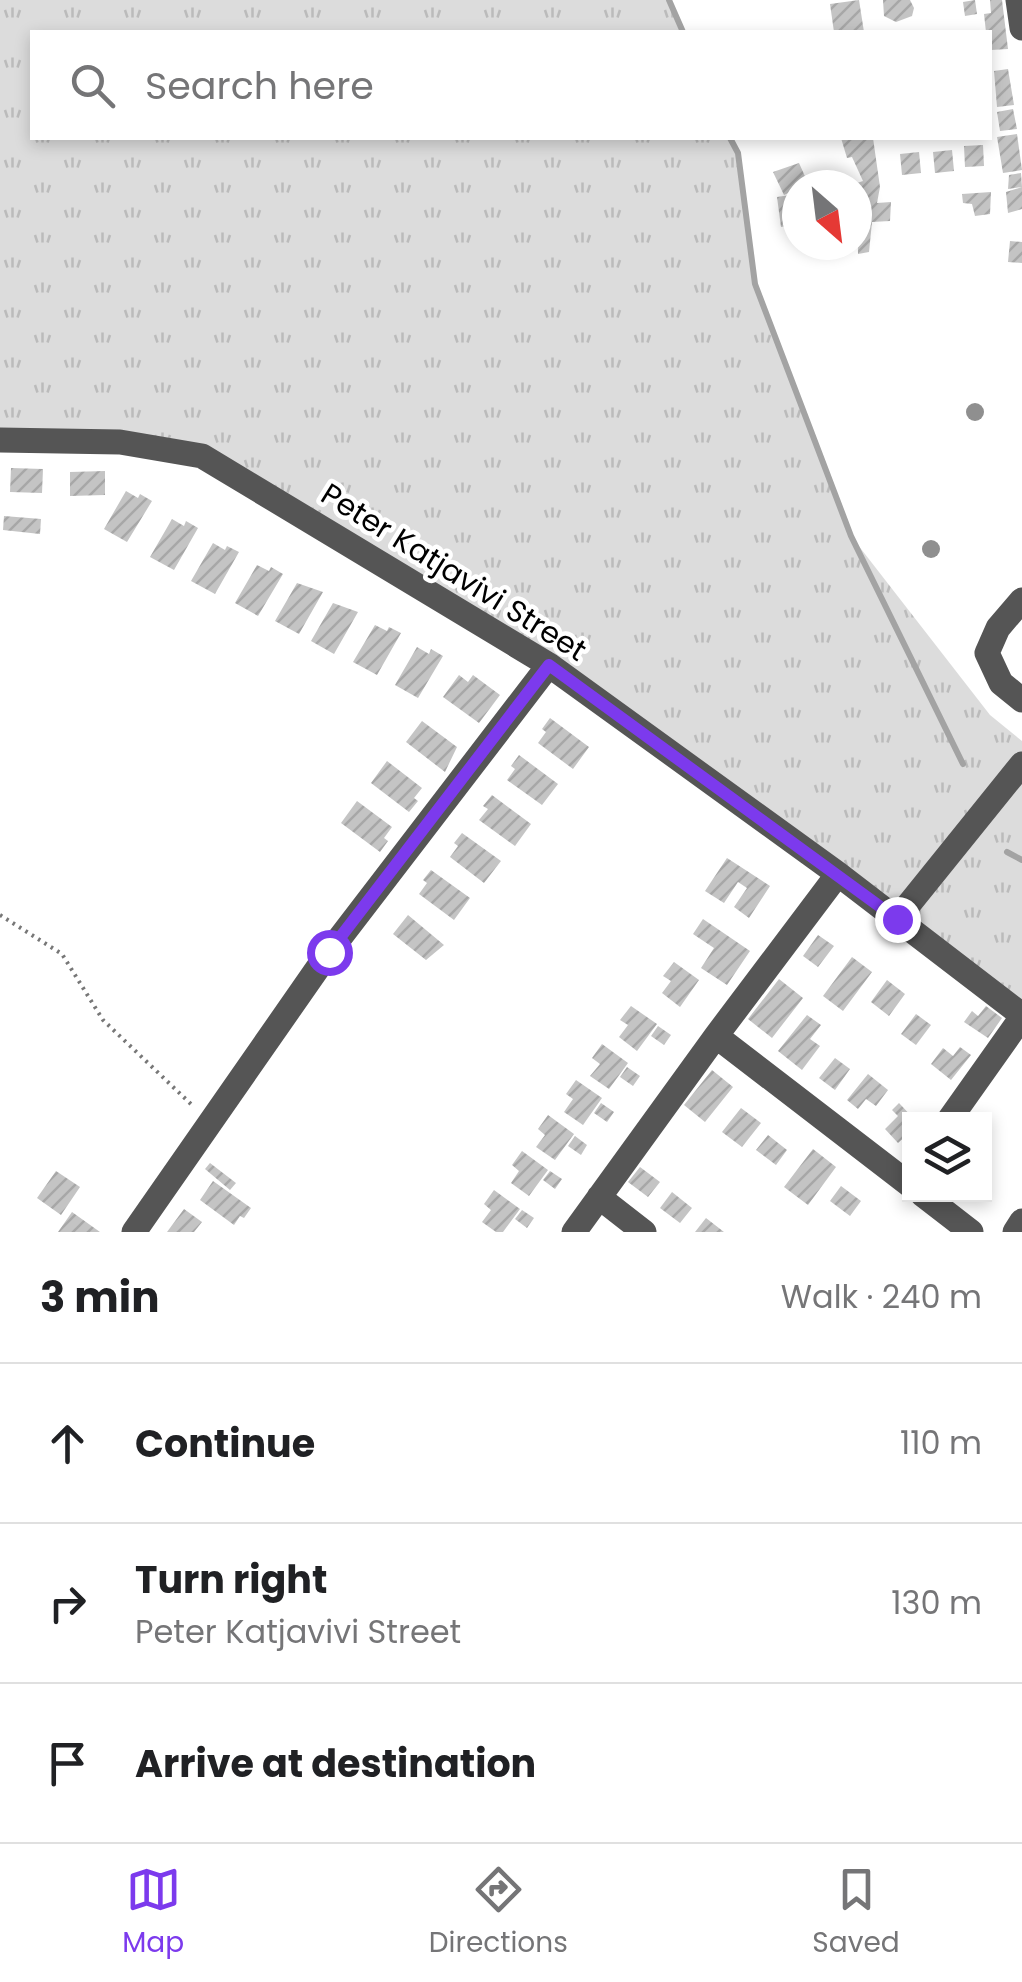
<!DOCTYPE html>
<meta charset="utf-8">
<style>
body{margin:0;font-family:Poppins,sans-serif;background:#f6f6f6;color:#202124}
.controls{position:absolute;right:30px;bottom:30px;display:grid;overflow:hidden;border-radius:0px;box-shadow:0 5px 15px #0003}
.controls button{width:90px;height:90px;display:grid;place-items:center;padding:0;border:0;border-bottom:2px solid #e0e0e0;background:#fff;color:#202124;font:50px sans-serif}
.compass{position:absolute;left:782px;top:170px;width:90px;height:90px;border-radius:50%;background:#fff;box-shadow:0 5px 15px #0003;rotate:152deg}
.stop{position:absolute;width:30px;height:30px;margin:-22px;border:8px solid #7c3aed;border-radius:50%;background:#fff}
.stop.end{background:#7c3aed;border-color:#fff;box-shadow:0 2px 10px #0008}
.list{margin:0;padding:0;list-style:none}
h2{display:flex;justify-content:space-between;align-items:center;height:130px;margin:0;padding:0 40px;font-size:42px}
h2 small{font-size:32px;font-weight:400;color:#757577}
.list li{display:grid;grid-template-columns:65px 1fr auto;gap:30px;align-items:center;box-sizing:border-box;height:160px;padding:0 40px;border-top:2px solid #e0e0e0}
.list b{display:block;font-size:38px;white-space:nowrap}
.list p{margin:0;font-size:32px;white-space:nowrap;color:#757577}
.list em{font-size:32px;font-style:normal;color:#757577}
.icon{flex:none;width:55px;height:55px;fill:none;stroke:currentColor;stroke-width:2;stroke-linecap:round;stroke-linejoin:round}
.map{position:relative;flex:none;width:1022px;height:1232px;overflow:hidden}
.search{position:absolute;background:#fff;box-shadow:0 5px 15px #0003;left:30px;right:30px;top:30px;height:110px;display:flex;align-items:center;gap:25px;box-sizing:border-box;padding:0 35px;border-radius:0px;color:#757577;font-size:38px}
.sheet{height:610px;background:#fff}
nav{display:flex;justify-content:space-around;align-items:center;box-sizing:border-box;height:140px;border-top:2px solid #e0e0e0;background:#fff;font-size:28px;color:#757577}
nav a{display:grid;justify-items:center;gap:5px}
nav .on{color:#7c3aed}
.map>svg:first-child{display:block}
.grass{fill:url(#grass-tufts)}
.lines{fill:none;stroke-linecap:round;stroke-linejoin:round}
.stream{stroke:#a3a3a3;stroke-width:6}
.building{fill:url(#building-hatch)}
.path{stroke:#777;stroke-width:4;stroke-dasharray:2.5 5;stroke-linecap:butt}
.minor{stroke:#555;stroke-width:25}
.tree{fill:#8f8f8f}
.route{stroke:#7c3aed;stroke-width:12}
.labels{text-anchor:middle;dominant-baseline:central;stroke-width:9;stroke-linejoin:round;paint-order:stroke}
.street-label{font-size:30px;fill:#000;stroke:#fff}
</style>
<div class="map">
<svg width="1022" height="1232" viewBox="0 0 1022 1232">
<defs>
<pattern id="grass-tufts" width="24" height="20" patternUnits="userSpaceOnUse" patternTransform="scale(2.5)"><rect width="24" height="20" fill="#dcdcdc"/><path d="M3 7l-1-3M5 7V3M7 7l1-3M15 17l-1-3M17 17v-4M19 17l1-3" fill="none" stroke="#bbb"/></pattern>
<pattern id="building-hatch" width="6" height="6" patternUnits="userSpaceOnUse" patternTransform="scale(2.5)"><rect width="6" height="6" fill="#c4c4c4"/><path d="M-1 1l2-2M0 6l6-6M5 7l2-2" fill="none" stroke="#a7a7a7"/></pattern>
</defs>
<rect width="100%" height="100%" fill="#fff"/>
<!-- grass -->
<path class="grass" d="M0,0H669L683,32H32V138H730L738,153L755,284L851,536L990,715L1022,741V1015L549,665L202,456L0,440Z"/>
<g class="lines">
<!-- stream -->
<path class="stream" d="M669,0L683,32
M730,138L738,153L755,284L851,536L963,764
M1007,852L1022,860"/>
</g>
<!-- building -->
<path class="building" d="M859,0L864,32H834L830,4Z
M883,0H910L914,8L912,16L896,22L884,16Z
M975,0L977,14L965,16L963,2Z
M990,0H1002L1008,49L991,50L990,30L986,32L984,14L991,13Z
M1008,69L1014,105L997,107L994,71Z
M1013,109L1017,129L1000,131L997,112Z
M1017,134L1022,170L1003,173L997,137Z
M841,138H873L880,187L877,203L891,202L890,221L872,222L869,252L858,254L857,183L863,181L852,157L847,158Z
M983,145L984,166L965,167L964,146Z
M952,150L954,171L935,173L933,152Z
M919,152L921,173L902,175L900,154Z
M799,163L808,183L797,185V189L784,195L773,172Z
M1021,173L1022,187V209L1008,213L1006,192L1022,187L1008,189L1009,175Z
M991,192L990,214L975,216L972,204L963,203L962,194Z
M797,194V224L781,227L777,197Z
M1010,241L1022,242V263L1008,262Z
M11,468L43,469L42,493L10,492Z
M105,471V495L70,496V472Z
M126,491L138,498L140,494L152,501L127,542L104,529Z
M4,516L41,519L40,534L3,530Z
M172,519L184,526L186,521L198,528L174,570L150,557Z
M213,543L225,550L227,546L239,552L215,594L191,581Z
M257,565L269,571L271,567L283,574L258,616L235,603Z
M297,583L323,592L299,634L275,621Z
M333,603L358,612L334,654L311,641Z
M375,625L387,631L389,627L401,633L377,675L353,662Z
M417,647L429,654L431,649L443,656L418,698L395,685Z
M459,675L468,682L473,675L500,695L479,723L443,697Z
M550,718L589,747L573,769L538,743L546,732L542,729Z
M422,721L457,747L445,772L406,742Z
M519,755L558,784L542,805L507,780L515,769L511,766Z
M387,761L422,788L414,798L418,801L409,812L371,783Z
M492,795L531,824L515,846L479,820L488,809L483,806Z
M357,801L392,827L384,838L388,841L380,852L341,823Z
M462,833L501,861L484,883L450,857L458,846L454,843Z
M727,858L770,886L749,918L734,907L747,888L738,882L724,903L705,891Z
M431,870L470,898L454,920L419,894L427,883L423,880Z
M408,915L444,945L426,960L393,934Z
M703,919L750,951L727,985L701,968L714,948L693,934Z
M818,935L834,946L818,967L803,956Z
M852,957L872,972L843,1011L823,996Z
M674,962L699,980L680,1007L662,993L671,981L663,976Z
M779,979L803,998L772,1038L748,1019Z
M887,980L905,994L889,1016L871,1002Z
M631,1006L657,1024L637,1051L619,1037L628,1025L620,1020Z
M986,1006L1002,1018L988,1038L964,1022L972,1011L978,1016Z
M916,1014L931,1025L916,1045L901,1034Z
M807,1015L821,1025L810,1039L820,1046L802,1070L778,1051Z
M658,1026L671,1035L664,1045L651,1036Z
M602,1044L628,1063L609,1089L590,1076L600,1064L592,1058Z
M960,1047L971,1055L951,1080L931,1064L943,1048L953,1056Z
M835,1058L850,1069L835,1090L819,1078Z
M627,1067L640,1076L633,1086L620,1077Z
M712,1070L733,1087L705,1122L684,1105Z
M868,1074L888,1090L876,1106L866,1099L858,1109L847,1100Z
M576,1080L602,1098L583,1125L564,1112L573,1099L566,1094Z
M601,1103L614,1112L607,1122L594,1113Z
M899,1103L915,1120H910V1132L898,1143L885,1129L898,1116L892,1110Z
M741,1108L761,1123L742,1147L722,1132Z
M548,1115L574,1134L555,1160L536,1147L545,1135L538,1129Z
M768,1135L787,1150L776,1165L756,1150Z
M575,1136L587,1145L581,1155L568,1146Z
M813,1149L836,1167L808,1205L784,1187Z
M522,1151L548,1170L529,1196L511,1183L519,1171L512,1165Z
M210,1163L236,1183L230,1190L205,1169Z
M640,1167L660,1182L648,1197L628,1182Z
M56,1171L80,1187L61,1215L37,1198Z
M550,1171L562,1179L555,1189L543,1180Z
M213,1181L251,1208L244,1218L240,1216L234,1225L200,1200Z
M841,1186L861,1201L850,1216L830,1201Z
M494,1190L520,1209L503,1232H496L482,1222L491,1210L484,1204Z
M672,1192L692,1208L680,1223L660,1208Z
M184,1209L202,1222L194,1232H167Z
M522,1210L534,1218L527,1228L515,1219Z
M72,1212L100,1232H58Z
M706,1218L724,1232H695Z"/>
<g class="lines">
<!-- path -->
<path class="path" d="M0,915L62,954L103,1020L193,1106"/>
<!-- minor -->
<path class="minor" d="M1018,0L1022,28
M0,440L120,442L202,456L549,665L838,874L1022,1015
M1022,600L998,628L987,653L1001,683L1022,700
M897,919L1022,764
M716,1036L910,1185
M949,1120L1022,1017
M922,1194L971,1232
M599,1197L644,1232
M134,1232L329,952L549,665
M574,1232L716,1036L838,874
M1015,1232L1022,1221"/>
</g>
<!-- trees -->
<g class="tree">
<circle cx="975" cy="412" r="9"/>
<circle cx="931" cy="549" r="9"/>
</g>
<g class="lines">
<!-- route -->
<path class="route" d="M329,952L549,665L897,919"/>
</g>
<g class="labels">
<!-- street labels -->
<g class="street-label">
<text transform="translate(454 572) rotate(32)">Peter Katjavivi Street</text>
</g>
</g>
</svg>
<div class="controls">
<button><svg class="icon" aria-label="layers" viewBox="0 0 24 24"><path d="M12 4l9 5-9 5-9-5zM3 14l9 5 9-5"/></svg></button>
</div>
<svg class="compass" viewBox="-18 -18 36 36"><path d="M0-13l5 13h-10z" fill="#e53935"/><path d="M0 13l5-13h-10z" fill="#757577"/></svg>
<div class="stop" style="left:329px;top:952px"></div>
<div class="stop end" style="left:897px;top:919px"></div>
<div class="search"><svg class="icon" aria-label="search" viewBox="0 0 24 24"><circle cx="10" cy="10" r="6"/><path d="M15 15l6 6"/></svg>Search here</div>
</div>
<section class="sheet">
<h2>3 min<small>Walk · 240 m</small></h2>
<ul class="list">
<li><svg class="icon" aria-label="ahead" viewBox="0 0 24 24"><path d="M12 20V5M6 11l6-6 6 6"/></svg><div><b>Continue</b></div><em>110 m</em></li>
<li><svg class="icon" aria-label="right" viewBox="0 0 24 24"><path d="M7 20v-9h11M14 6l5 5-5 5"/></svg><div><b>Turn right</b><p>Peter Katjavivi Street</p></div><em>130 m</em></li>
<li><svg class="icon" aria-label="arrive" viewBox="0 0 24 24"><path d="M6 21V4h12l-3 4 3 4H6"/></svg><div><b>Arrive at destination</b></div></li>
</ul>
</section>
<nav>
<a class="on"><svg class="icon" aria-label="map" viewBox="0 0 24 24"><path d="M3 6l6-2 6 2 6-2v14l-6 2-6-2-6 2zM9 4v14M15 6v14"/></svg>Map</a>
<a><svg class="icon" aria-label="directions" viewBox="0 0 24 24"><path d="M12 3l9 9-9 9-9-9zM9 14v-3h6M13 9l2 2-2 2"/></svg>Directions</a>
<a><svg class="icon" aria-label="saved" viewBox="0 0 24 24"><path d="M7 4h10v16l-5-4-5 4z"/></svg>Saved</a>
</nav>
